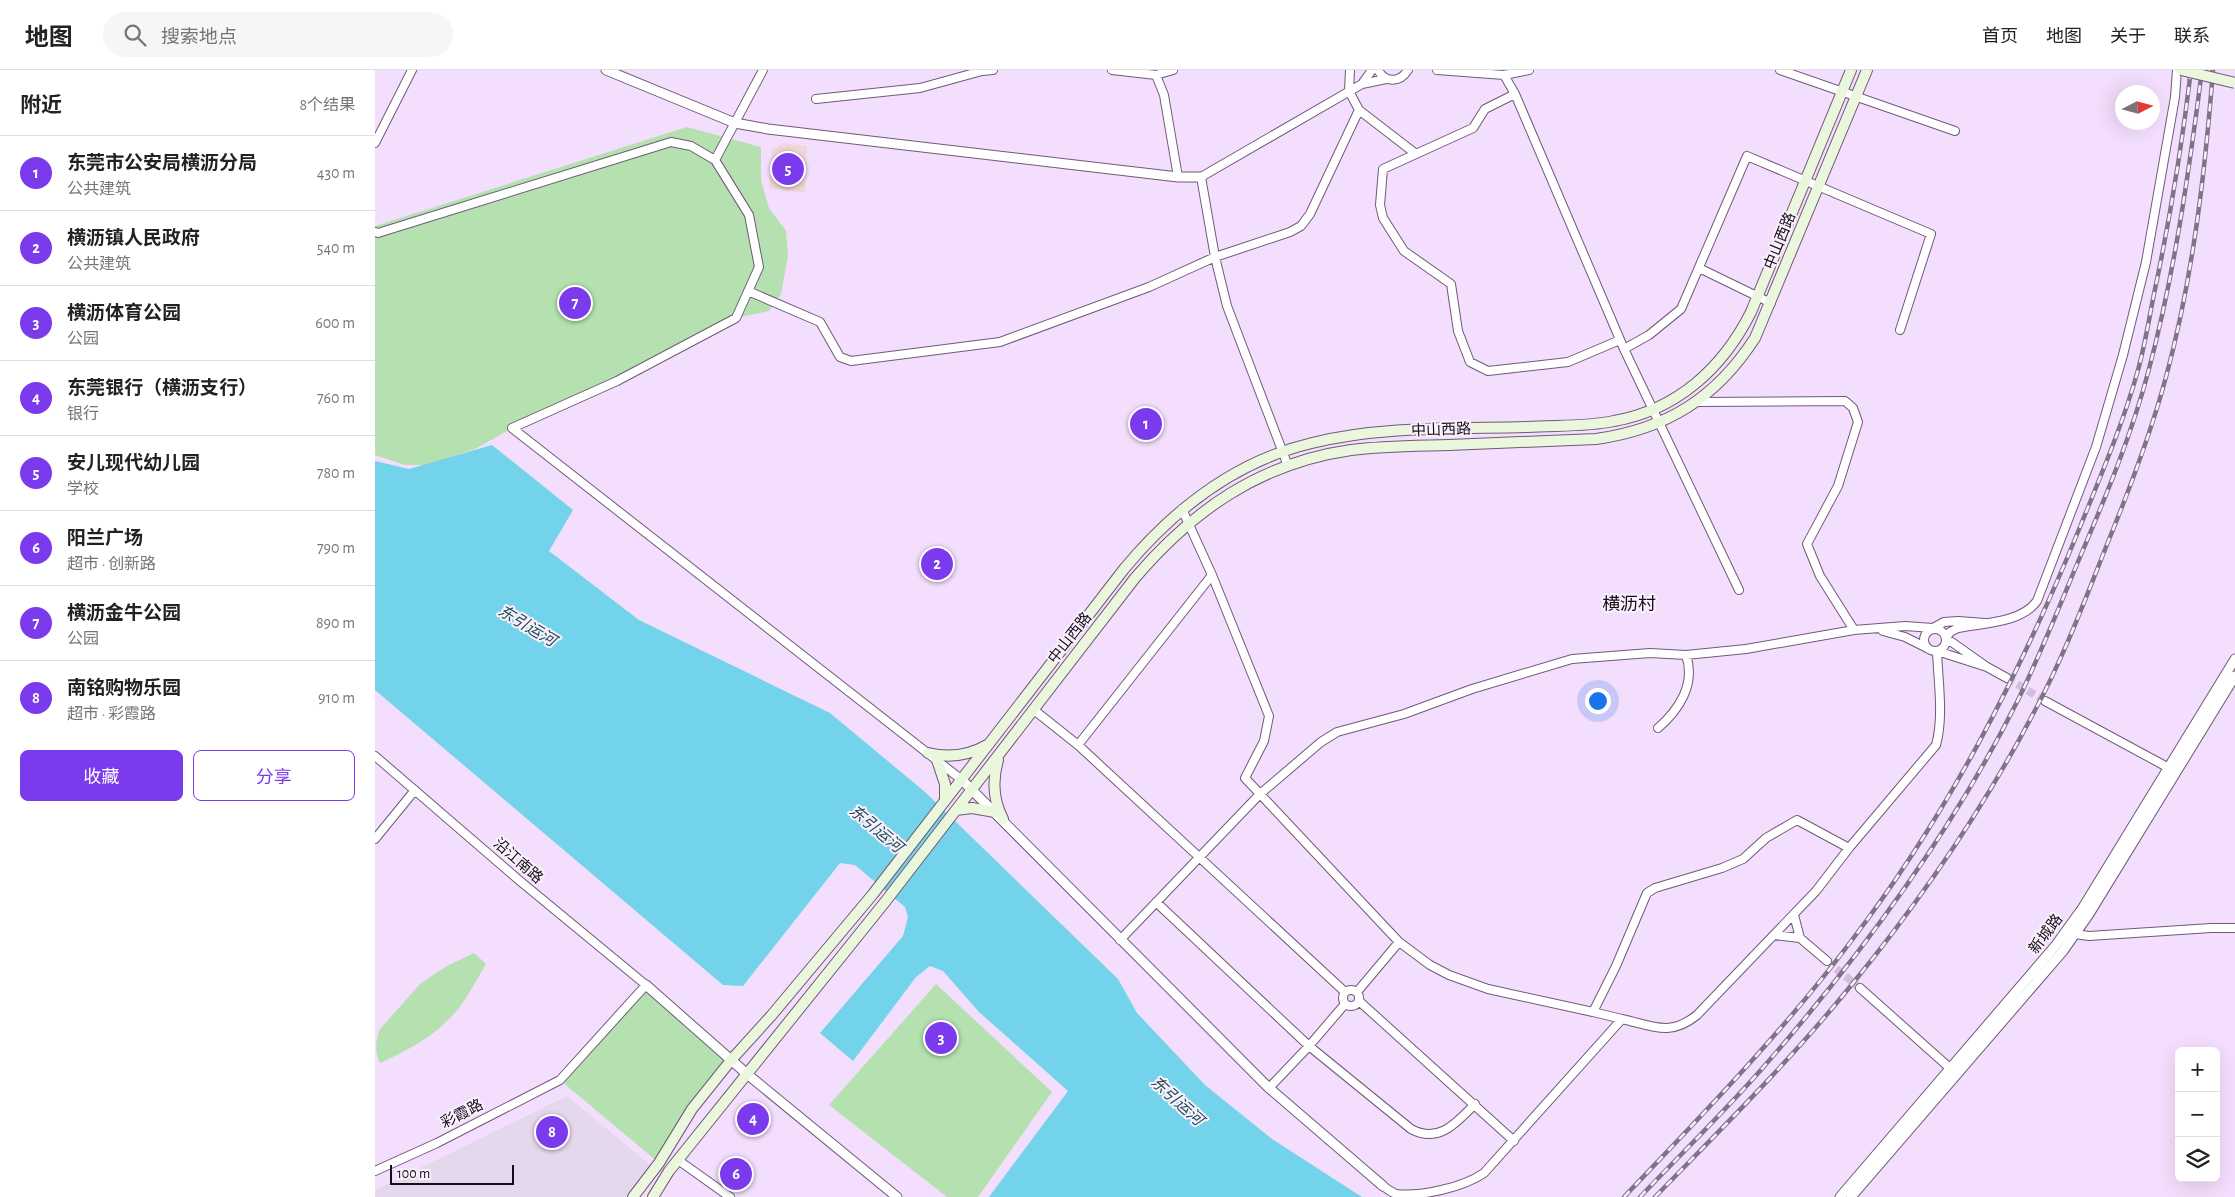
<!DOCTYPE html>
<html lang="zh">
<meta charset="utf-8">
<style>
body{margin:0;font-family:"Alegreya Sans","Noto Sans SC",sans-serif;background:#f6f6f6;color:#222}
.controls{position:absolute;right:15px;bottom:15px;display:grid;overflow:hidden;border-radius:8px;box-shadow:0 5px 20px #0002}
.controls button{width:45px;height:45px;display:grid;place-items:center;padding:0;border:0;border-bottom:1px solid #e0e0e0;background:#fff;color:#222;font:25px sans-serif}
.compass{position:absolute;left:1740px;top:15px;width:45px;height:45px;border-radius:50%;background:#fff;box-shadow:0 5px 20px #0002;rotate:84deg}
.scale{position:absolute;left:15px;bottom:12px;width:124px;box-sizing:border-box;padding-left:5px;border:2px solid #150e18;border-top:0;font-size:14px;line-height:18px;white-space:nowrap;color:#150e18;-webkit-text-stroke:4px #faf1fd;paint-order:stroke}
.you{position:absolute;left:1222px;top:630px;width:18px;height:18px;margin:-12px;border:4px solid #fff;border-radius:50%;background:#1a73e8;box-shadow:0 0 0 8px #1a73e833}
.badge{display:grid;place-items:center;width:32px;height:32px;border-radius:50%;background:#7c3aed;color:#fff;font-size:16px;font-weight:700}
.pin{position:absolute;translate:-50% -50%;border:2px solid #fff;box-shadow:0 1px 5px #0006}
.list{margin:0;padding:0;list-style:none}
h2{display:flex;justify-content:space-between;align-items:center;height:65px;margin:0;padding:0 20px;font-size:21px}
h2 small{font-size:16px;font-weight:400;color:#767676}
.list li{display:grid;grid-template-columns:32px 1fr auto;gap:15px;align-items:center;box-sizing:border-box;height:75px;padding:0 20px;border-top:1px solid #e0e0e0}
.list b{display:block;font-size:19px;white-space:nowrap}
.list p{margin:0;font-size:16px;white-space:nowrap;color:#767676}
.list em{font-size:16px;font-style:normal;color:#767676}
.actions{display:flex;gap:10px;padding:15px 20px}
.actions a{flex:1;padding:11px 0;border:1px solid #7c3aed;border-radius:8px;text-align:center;font-size:18px;color:#7c3aed}
.actions .main{background:#7c3aed;color:#fff}
.icon{flex:none;width:28px;height:28px;fill:none;stroke:currentColor;stroke-width:2;stroke-linecap:round;stroke-linejoin:round}
.map{position:relative;flex:none;width:1860px;height:1127px;overflow:hidden}
header{display:flex;align-items:center;gap:30px;box-sizing:border-box;height:70px;padding:0 25px;background:#fff;border-bottom:1px solid #e0e0e0}
header strong{font-size:24px}
nav{display:flex;gap:28px;margin-inline-start:auto;font-size:18px}
.search{width:350px;height:45px;background:#f6f6f6;display:flex;align-items:center;gap:12px;box-sizing:border-box;padding:0 18px;border-radius:28px;color:#767676;font-size:19px}
main{display:flex}
aside{flex:1;background:#fff}
.map>svg:first-child{display:block}
.commercial{fill:#e5d8ec}
.education{fill:#f1d6d8}
.green{fill:#b4e1af}
.water{fill:#72d3ea}
.lines{fill:none;stroke-linecap:round;stroke-linejoin:round}
.minor-tunnel{stroke:#d3bfdb;stroke-width:8;stroke-dasharray:8 4;stroke-linecap:butt}
.minor-casing{stroke:#6e5b75;stroke-width:10}
.tertiary-casing{stroke:#6e5b75;stroke-width:11}
.secondary-casing{stroke:#6e5b75;stroke-width:12}
.minor{stroke:#fff;stroke-width:8}
.tertiary{stroke:#fff;stroke-width:9}
.secondary{stroke:#eaf7dc;stroke-width:10}
.rail-casing{stroke:#817387;stroke-width:4.5}
.rail{stroke:#faf1fd;stroke-width:2.5;stroke-dasharray:8;stroke-linecap:butt}
.secondary-bridge-casing{stroke:#6e5b75;stroke-width:12;stroke-linecap:butt}
.secondary-bridge{stroke:#eaf7dc;stroke-width:10}
.labels{text-anchor:middle;dominant-baseline:central;stroke-width:4;stroke-linejoin:round;paint-order:stroke}
.street-label{font-size:15px;fill:#150e18;stroke:#faf1fd}
.water-label{font-size:16px;font-style:italic;fill:#204c56;stroke:#faf1fd}
.quarter-label{font-size:18px;fill:#150e18;stroke:#faf1fd}
</style>
<header>
<strong>地图</strong>
<div class="search"><svg class="icon" aria-label="search" viewBox="0 0 24 24"><circle cx="10" cy="10" r="6"/><path d="M15 15l6 6"/></svg>搜索地点</div>
<nav><a>首页</a><a>地图</a><a>关于</a><a>联系</a></nav>
</header>
<main>
<aside>
<h2>附近<small>8个结果</small></h2>
<ul class="list">
<li><span class="badge">1</span><div><b>东莞市公安局横沥分局</b><p>公共建筑</p></div><em>430 m</em></li>
<li><span class="badge">2</span><div><b>横沥镇人民政府</b><p>公共建筑</p></div><em>540 m</em></li>
<li><span class="badge">3</span><div><b>横沥体育公园</b><p>公园</p></div><em>600 m</em></li>
<li><span class="badge">4</span><div><b>东莞银行（横沥支行）</b><p>银行</p></div><em>760 m</em></li>
<li><span class="badge">5</span><div><b>安儿现代幼儿园</b><p>学校</p></div><em>780 m</em></li>
<li><span class="badge">6</span><div><b>阳兰广场</b><p>超市 · 创新路</p></div><em>790 m</em></li>
<li><span class="badge">7</span><div><b>横沥金牛公园</b><p>公园</p></div><em>890 m</em></li>
<li><span class="badge">8</span><div><b>南铭购物乐园</b><p>超市 · 彩霞路</p></div><em>910 m</em></li>
</ul>
<div class="actions"><a class="main">收藏</a><a>分享</a></div>
</aside>
<div class="map">
<svg width="1860" height="1127" viewBox="0 0 1860 1127">
<rect width="100%" height="100%" fill="#f4defd"/>
<!-- commercial -->
<path class="commercial" d="M192,1026L279,1098L255,1127H0V1120Z"/>
<!-- education -->
<path class="education" d="M408,73L432,76L430,123L394,118L397,80Z"/>
<!-- green -->
<path class="green" d="M312,57L386,77V110L394,138L411,161L413,186L406,224L394,241L361,248L242,311L137,358L100,379L51,395H29L0,385V156Z
M99,883L111,894C100,912 90,934 74,949C55,969 29,982 5,993C0,983 0,970 5,959L46,913L72,896Z
M561,914L677,1022L603,1127H572L454,1035Z
M271,915L357,989L284,1093L185,1010Z"/>
<!-- water -->
<path class="water" d="M117,375L198,440L174,481L264,550L455,643L550,722L743,909L762,943L830,1015L897,1069L987,1127H614L693,1021L604,942L568,901L555,896L541,907L478,991L445,963L528,866L533,847L530,837L480,795L465,793L368,916L348,915L0,620V391L34,399Z"/>
<g class="lines">
<!-- minor-tunnel -->
<path class="minor-tunnel" d="M1632,608L1670,631
M1452,891L1485,918"/>
<!-- minor casing -->
<g class="minor-casing">
<path id="minor" d="M737,0L781,5L789,25L803,107
M1003,0C1010,13 1025,13 1033,0
M1062,0L1129,5L1154,0
M1405,0L1580,61
M781,5L798,0
M1129,5L1140,24L1249,279L1364,520
M987,14L997,0
M1140,24L1110,39L1098,58L1008,99L1005,135L1008,148L1029,181L1076,214L1083,261L1095,292L1113,301L1193,292L1245,270
M441,29L545,18L607,1L618,0
M984,40L1041,84
M0,73L37,0
M340,90L388,0
M0,162L3,163L296,72L316,76L340,90L374,145L384,197L361,248L242,311L137,358L587,710
M1324,198L1396,233
M373,221L445,252L465,287L476,291L625,272L774,217L840,187L915,162L926,156L935,144L984,40L974,21L975,0
M1249,279L1274,265L1306,239L1372,86L1556,164L1525,260
M1322,332L1470,331L1478,338L1483,352L1463,416L1432,474L1445,506L1479,560
M913,396L852,236L840,187L826,107L987,14L1011,9
M807,439L837,505L894,646L889,671L870,708L1024,872L1055,895L1074,905L1113,919L1218,942
M1549 570a11 11 0 1 1 22 0a11 11 0 1 1-22 0Z
M1508,561L1530,567L1552,578
M1632,608L1612,597L1571,568L1575,562L1583,558C1608,553 1646,553 1662,531L1721,377L1748,285L1771,192L1800,27L1802,0
M1670,631L1794,698
M659,640L703,675L970,922
M1283,658C1304,640 1321,614 1311,585
M703,675L837,505
M0,686L145,811L271,915L185,1010L62,1073L0,1101
M0,769L40,720
M781,832L934,976L1036,1059C1064,1074 1081,1053 1100,1034
M1693,859L1700,864L1714,866L1836,858H1860
M1399,865L1425,868L1419,845
M1425,868L1452,891
M745,870L885,724L946,672L962,662L1029,644L1097,619L1197,589L1275,583L1311,585L1371,579L1479,560L1530,556L1558,558L1569,552L1583,551L1610,553
M1485,918L1576,999
M968 928a8 8 0 1 1 16 0a8 8 0 1 1-16 0Z
M982,922L1024,872
M984,931L1139,1071
M1247,949L1218,942L1241,896L1272,823L1280,818L1347,798L1368,789L1391,768L1422,750L1474,778
M894,1018L934,976L970,934
M303,1090L355,1127
M1008,1116C1012,1119 1016,1122 1021,1124C1046,1127 1089,1117 1109,1103L1247,949C1278,956 1295,967 1322,945L1441,821L1474,778L1561,675C1569,646 1563,611 1562,581L1612,597"/>
</g>
<!-- tertiary casing -->
<g class="tertiary-casing">
<path id="tertiary" d="M231,0L360,53L393,59L803,107H826
M587,710L894,1018L1008,1116
M271,915L372,1004L522,1127
M1465,1127L1681,875L1707,839L1860,589
M1476,1127L1688,881L1714,844L1860,606"/>
</g>
<!-- secondary casing -->
<g class="secondary-casing">
<path id="secondary" d="M553,683C573,688 593,686 612,675
M562,690L570,714V730
M623,690C617,711 618,730 628,749
M581,740L597,738L620,742
M258,1127L284,1093L317,1039L357,989L396,946L498,824L749,499C798,440 861,391 937,373C1007,356 1081,359 1152,357C1181,355 1211,357 1239,351C1302,340 1348,298 1376,242L1476,0
M278,1127L294,1101L510,832L760,508C818,440 885,393 976,380C1008,376 1041,376 1074,375C1123,373 1172,371 1221,369C1292,359 1341,328 1380,268L1492,0"/>
</g>
<!-- minor -->
<use href="#minor" class="minor"/>
<!-- tertiary -->
<use href="#tertiary" class="tertiary"/>
<!-- secondary -->
<use href="#secondary" class="secondary"/>
<!-- rail casing -->
<g class="rail-casing">
<path id="rail" d="M1249,1127C1328,1044 1408,962 1477,870C1573,744 1645,604 1705,457C1726,405 1748,354 1763,300C1770,275 1774,249 1779,224C1795,149 1807,75 1816,0
M1265,1127C1305,1085 1347,1044 1385,1001C1484,888 1576,764 1643,630C1666,583 1685,535 1705,487C1731,426 1757,364 1774,299C1800,201 1814,101 1827,0
M1280,1127C1346,1059 1414,992 1474,918C1543,834 1607,741 1658,644C1688,589 1710,530 1733,472C1755,418 1776,363 1791,307C1818,207 1830,103 1838,0"/>
</g>
<!-- rail -->
<use href="#rail" class="rail"/>
<!-- secondary-bridge casing -->
<g class="secondary-bridge-casing">
<path id="secondary-bridge" d="M1806,0L1860,13"/>
</g>
<!-- secondary-bridge -->
<use href="#secondary-bridge" class="secondary-bridge"/>
</g>
<g class="labels">
<!-- street labels -->
<g class="street-label">
<text transform="translate(1405 171) rotate(-68)">中山西路</text>
<text transform="translate(1066 360) rotate(-2)">中山西路</text>
<text transform="translate(695 568) rotate(-52)">中山西路</text>
<text transform="translate(143 791) rotate(41)">沿江南路</text>
<text transform="translate(1671 864) rotate(-53)">新城路</text>
<text transform="translate(87 1044) rotate(-27)">彩霞路</text>
</g>
<!-- water labels -->
<g class="water-label">
<text transform="translate(152 556) rotate(31)">东引运河</text>
<text transform="translate(501 759) rotate(40)">东引运河</text>
<text transform="translate(802 1031) rotate(42)">东引运河</text>
</g>
<!-- quarter labels -->
<g class="quarter-label">
<text x="1254" y="535">横沥村</text>
</g>
</g>
</svg>
<div class="controls">
<button>+</button>
<button>−</button>
<button><svg class="icon" aria-label="layers" viewBox="0 0 24 24"><path d="M12 4l9 5-9 5-9-5zM3 14l9 5 9-5"/></svg></button>
</div>
<svg class="compass" viewBox="-18 -18 36 36"><path d="M0-13l5 13h-10z" fill="#e53935"/><path d="M0 13l5-13h-10z" fill="#767676"/></svg>
<div class="scale">100 m</div>
<div class="you"></div>
<div class="pin badge" style="left:771px;top:354px">1</div>
<div class="pin badge" style="left:562px;top:494px">2</div>
<div class="pin badge" style="left:566px;top:968px">3</div>
<div class="pin badge" style="left:378px;top:1049px">4</div>
<div class="pin badge" style="left:413px;top:99px">5</div>
<div class="pin badge" style="left:361px;top:1104px">6</div>
<div class="pin badge" style="left:200px;top:233px">7</div>
<div class="pin badge" style="left:177px;top:1062px">8</div>
</div>
</main>
